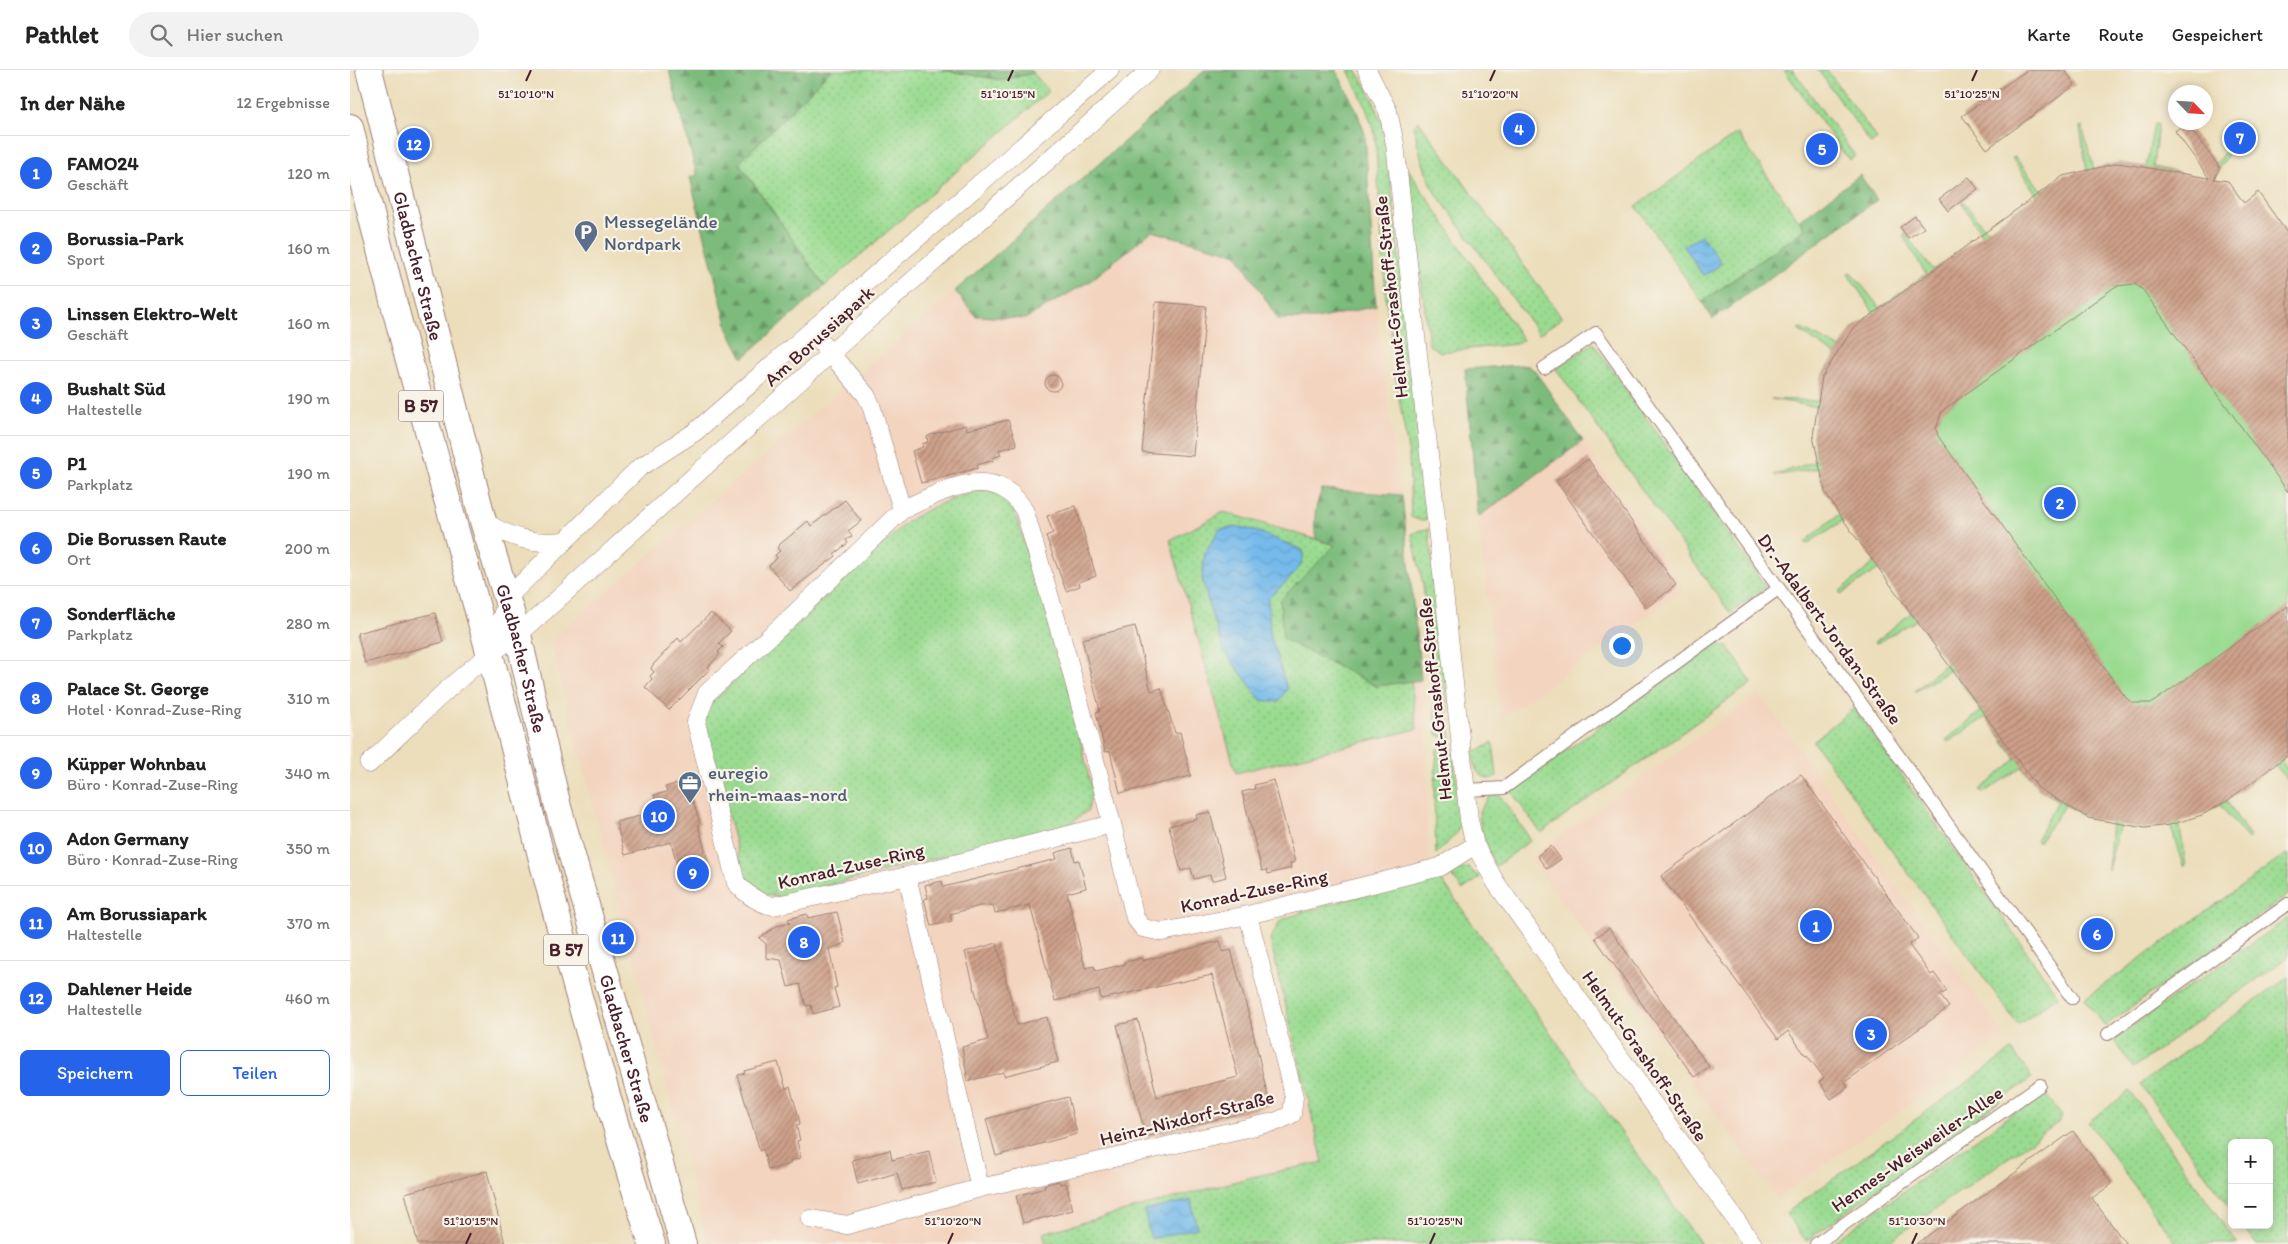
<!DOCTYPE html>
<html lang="de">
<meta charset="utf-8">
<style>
body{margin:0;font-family:Itim,sans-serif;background:#f2f2f2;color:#222}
.controls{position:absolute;right:15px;bottom:15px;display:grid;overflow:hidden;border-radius:8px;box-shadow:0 2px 8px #0003}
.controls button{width:45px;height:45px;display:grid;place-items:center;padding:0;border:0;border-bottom:1px solid #e0e0e0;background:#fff;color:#222;font:25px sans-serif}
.compass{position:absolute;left:1818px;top:15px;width:45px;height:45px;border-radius:50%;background:#fff;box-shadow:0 2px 8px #0003;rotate:115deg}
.you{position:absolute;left:1271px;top:575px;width:18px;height:18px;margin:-12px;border:4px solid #fff;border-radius:50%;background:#1a73e8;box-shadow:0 0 0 8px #1a73e833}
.badge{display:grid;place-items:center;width:32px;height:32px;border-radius:50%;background:#2563eb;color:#fff;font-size:16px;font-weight:700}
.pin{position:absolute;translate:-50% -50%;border:2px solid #fff;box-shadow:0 1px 5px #0006}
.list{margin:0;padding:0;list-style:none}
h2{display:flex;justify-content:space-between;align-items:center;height:65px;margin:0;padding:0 20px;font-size:21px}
h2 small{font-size:16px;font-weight:400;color:#767676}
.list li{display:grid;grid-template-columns:32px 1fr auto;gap:15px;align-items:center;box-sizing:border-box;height:75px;padding:0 20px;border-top:1px solid #e0e0e0}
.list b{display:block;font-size:19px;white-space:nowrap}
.list p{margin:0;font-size:16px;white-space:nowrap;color:#767676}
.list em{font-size:16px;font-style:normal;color:#767676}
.actions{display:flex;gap:10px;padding:15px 20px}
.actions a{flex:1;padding:11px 0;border:1px solid #2563eb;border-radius:8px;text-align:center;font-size:18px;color:#2563eb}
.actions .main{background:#2563eb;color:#fff}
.icon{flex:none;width:28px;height:28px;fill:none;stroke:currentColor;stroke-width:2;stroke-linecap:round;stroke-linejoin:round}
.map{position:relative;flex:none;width:1938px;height:1174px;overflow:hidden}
header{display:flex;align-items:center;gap:30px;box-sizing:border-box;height:70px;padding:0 25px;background:#fff;border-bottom:1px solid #e0e0e0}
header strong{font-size:24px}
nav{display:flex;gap:28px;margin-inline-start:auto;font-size:18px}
.search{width:350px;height:45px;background:#f2f2f2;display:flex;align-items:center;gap:12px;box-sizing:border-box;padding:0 18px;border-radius:28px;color:#767676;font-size:19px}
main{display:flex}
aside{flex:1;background:#fff}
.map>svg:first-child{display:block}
.built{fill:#f3d4bf}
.grass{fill:url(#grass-dots);stroke:#727d5e}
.forest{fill:url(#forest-firs);stroke:#626d53}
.garden{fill:#9adb91;stroke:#727d5e}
.water{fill:url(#water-waves);stroke:#5f6c8b}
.building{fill:url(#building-hatch)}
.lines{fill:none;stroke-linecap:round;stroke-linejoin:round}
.pedestrian-casing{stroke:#9b7e73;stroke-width:14}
.minor-casing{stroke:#9b7e73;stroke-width:19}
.primary-casing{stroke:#9b7e73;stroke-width:28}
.pedestrian{stroke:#fff;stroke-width:12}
.minor{stroke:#fff;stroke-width:18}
.primary{stroke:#fff;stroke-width:26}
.ticks{fill:none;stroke:#4a1f2b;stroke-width:2}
.labels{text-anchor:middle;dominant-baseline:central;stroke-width:4.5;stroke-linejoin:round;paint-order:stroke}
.shield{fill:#f7f3e8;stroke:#7e5f64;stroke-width:1}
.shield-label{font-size:18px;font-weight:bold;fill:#4a1f2b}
.service-label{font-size:19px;fill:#4e5e75;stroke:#f7f3e8;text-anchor:start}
.street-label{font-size:19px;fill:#4a1f2b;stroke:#f7f3e8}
.ticks-label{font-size:12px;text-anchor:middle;fill:#4a1f2b;stroke:#f7f3e8;stroke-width:4.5;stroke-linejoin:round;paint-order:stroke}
</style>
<header>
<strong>Pathlet</strong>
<div class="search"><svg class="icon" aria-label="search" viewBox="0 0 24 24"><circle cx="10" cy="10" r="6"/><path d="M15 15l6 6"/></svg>Hier suchen</div>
<nav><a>Karte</a><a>Route</a><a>Gespeichert</a></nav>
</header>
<main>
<aside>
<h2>In der Nähe<small>12 Ergebnisse</small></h2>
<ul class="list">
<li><span class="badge">1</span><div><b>FAMO24</b><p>Geschäft</p></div><em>120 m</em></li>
<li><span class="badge">2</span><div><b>Borussia-Park</b><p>Sport</p></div><em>160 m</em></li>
<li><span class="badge">3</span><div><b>Linssen Elektro-Welt</b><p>Geschäft</p></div><em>160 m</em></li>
<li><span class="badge">4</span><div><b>Bushalt Süd</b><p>Haltestelle</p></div><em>190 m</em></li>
<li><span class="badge">5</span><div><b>P1</b><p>Parkplatz</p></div><em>190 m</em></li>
<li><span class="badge">6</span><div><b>Die Borussen Raute</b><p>Ort</p></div><em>200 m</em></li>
<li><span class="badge">7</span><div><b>Sonderfläche</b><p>Parkplatz</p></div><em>280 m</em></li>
<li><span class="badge">8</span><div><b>Palace St. George</b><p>Hotel · Konrad-Zuse-Ring</p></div><em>310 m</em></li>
<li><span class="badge">9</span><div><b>Küpper Wohnbau</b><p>Büro · Konrad-Zuse-Ring</p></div><em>340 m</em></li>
<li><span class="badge">10</span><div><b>Adon Germany</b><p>Büro · Konrad-Zuse-Ring</p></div><em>350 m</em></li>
<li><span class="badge">11</span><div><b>Am Borussiapark</b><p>Haltestelle</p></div><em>370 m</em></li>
<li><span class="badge">12</span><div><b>Dahlener Heide</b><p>Haltestelle</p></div><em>460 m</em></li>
</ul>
<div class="actions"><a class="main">Speichern</a><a>Teilen</a></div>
</aside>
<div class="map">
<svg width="1938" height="1174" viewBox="0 0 1938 1174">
<defs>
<pattern id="grass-dots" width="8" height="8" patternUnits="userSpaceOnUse" patternTransform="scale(1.25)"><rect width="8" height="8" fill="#9adb91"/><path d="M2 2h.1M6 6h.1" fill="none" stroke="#86bc7d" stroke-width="1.8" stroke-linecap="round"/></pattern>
<pattern id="forest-firs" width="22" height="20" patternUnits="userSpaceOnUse" patternTransform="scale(1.25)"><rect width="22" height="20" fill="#7bbb7b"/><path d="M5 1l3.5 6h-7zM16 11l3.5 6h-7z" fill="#679765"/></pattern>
<pattern id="water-waves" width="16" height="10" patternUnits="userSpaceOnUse" patternTransform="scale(1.25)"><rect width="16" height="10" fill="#74baeb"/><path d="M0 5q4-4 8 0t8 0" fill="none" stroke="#669fca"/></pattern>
<pattern id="building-hatch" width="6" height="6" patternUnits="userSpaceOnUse" patternTransform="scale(1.25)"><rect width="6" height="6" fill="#cda089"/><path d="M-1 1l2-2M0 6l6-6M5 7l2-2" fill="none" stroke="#a88270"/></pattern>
</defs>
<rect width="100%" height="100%" fill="#f7f3e8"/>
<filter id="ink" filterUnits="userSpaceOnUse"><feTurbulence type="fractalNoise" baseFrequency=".02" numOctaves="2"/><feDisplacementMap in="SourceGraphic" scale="10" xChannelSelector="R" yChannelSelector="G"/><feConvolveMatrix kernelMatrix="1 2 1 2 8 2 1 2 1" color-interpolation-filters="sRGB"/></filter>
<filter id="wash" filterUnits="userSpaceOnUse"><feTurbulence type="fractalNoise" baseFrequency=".0096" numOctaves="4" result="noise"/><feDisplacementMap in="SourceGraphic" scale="20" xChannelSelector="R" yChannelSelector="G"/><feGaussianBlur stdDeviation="1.12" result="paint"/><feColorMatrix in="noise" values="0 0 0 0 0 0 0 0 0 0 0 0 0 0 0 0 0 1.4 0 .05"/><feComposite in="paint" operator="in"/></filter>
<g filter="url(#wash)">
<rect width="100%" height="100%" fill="#ecdebb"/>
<!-- built -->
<path class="built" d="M802,161L887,184L928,249H967L1026,236L1076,645L1078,784L1087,804L908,852L973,1092L693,1164L696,1174H358L200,571L605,221L626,246L675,249L740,211Z
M1233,371L1334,520L1151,649L1128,447Z
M1409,623L1655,966L1427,1129L1180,788Z"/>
<!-- grass -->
<path class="grass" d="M481,0H592L652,10L683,3L699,21L475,216L389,93Z
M998,0H1006C1021,21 1030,44 1036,68L1060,289L1053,291L1045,287L1036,230L1025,64L1014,33Z
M1434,0H1443L1505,86L1499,90Z
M1468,0H1477L1527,69L1521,74Z
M1069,51L1212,248L1189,264L1085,122C1074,100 1068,80 1064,56Z
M1387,63L1455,159L1352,232L1286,136Z
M1058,99L1173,270L1166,274L1090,282L1079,275Z
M1243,273L1416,517L1380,543L1206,299Z
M1061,298L1077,449L1071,451L1061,447L1059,386L1045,305L1049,301Z
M635,419L658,430L667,450L711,584L742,721L738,740L720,754L432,827L416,825L396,814L353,651L359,635L557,452C582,435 606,427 635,419Z
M874,442L985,475L930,530L1026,616L1061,611L1067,659L886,703L820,470Z
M1079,459L1101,669L1087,665L1073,515L1062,464L1070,460Z
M1368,573L1379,578L1402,613L1191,763L1160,720Z
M1504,638L1708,926L1668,955L1463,671Z
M1143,672L1147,706L1140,709C1124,705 1124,695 1123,680H1130Z
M1087,679H1103L1111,752L1106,764L1086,784L1084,728Z
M1142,724H1149L1181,770L1145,797L1131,761L1129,741Z
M1938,783V825L1755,956L1734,929Z
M1119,798L1130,808L1112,820L1099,801Z
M1087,804L1351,1174H696L693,1163L902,1107L973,1092L920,869L931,850L953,842Z
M1938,848V887L1783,998L1763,969Z
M1938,907V1174H1906L1892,1155H1919V1073H1882V1140L1790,1014Z
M1662,980L1682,1008L1456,1171L1436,1143Z
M1694,1021L1711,1045L1709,1052L1535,1174H1480Z
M1780,1021L1875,1156L1888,1174H1827L1738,1052Z"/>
<!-- forest -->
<path class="forest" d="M319,0H481L389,93L475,216L393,288L378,259L340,107L347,105Z
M592,0H681L683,3L652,10Z
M855,0H986L1006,39L1015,64L1026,236L967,249H928L887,184L802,161L740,211L675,249L626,246L605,221Z
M1510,105L1527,130L1363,249L1352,232L1455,159L1450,150Z
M1170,295L1179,296L1185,301L1233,371L1128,447L1115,299Z
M972,419L1052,425L1071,610L1026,616L933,569L930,530L985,475L966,469C963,450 965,437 972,419Z"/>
<!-- garden -->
<path class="garden" d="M1804,54H1808L1803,97L1827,102L1851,117L1877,78L1880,80L1858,120L1938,214V685L1931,690L1938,701V711L1924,695L1876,730L1900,767L1898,769L1870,735L1829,752L1836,796H1833L1820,754L1795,758L1770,754L1758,800L1762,752L1738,748L1715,735L1688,773L1686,770L1708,731L1688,718L1672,697L1633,723L1630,720L1666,689L1636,647L1598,672L1596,670L1631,641L1601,599L1563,623L1597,592L1567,550L1527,573L1525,572L1561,543L1529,499L1491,524L1489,522L1525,492L1494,450L1457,474L1455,472L1490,443L1475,422L1469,398L1425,406L1424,405L1467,391L1463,366L1467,337L1421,329L1468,331L1472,307L1486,285L1448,260L1449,258L1490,278L1503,258L1524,243L1498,204L1501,202L1530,238L1576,204L1553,166L1555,164L1583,200L1632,165L1608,127L1609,126L1637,161L1687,125L1662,88L1665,87L1692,121L1713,106L1737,101L1730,57L1732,56L1744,99L1768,93L1796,97Z"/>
<!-- water -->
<path class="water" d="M1351,165L1372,193L1355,205L1352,204L1334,176Z
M890,457L911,463L953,480C957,499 930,516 918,529L920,564L937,619L928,632L911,630L875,582L862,546L852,508L855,483L870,459Z
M841,1130L847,1158L801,1169L794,1141Z"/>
<g id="blocks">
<!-- building -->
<path class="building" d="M1677,0H1715L1725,15L1637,79L1612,46Z
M1836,53L1870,98L1864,109L1878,111L1894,133L1908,122L1938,164V422L1793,220L1785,214L1766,216L1592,341L1586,359L1588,366L1776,628L1783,633H1802L1938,536V685L1877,731L1852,745L1820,755L1795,758L1738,748L1688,718L1489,444L1475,422L1463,366L1472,307L1503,258L1713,106L1768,93L1859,108L1825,61Z
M1619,107L1628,119L1598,141L1589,129Z
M1565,146L1574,158L1558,168L1550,157Z
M806,232L856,236L843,386L792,382Z
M695 313a8 8 0 1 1 16 0a8 8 0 1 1-16 0Z
M658,350L667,375L649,380L651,385L643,388L644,390L627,395L628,398L571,413L562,381L573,377L572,374L578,372L577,367L580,365L616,355L617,360Z
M1238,389L1326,515L1296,538L1206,411Z
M495,430L511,451L498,461L502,466L496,470L498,473L484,484L486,486L440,521L419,496L427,488L425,485L430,481L427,478L429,475L458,451L461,456Z
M726,436L746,506L729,512L730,516L716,521L696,466L703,463L697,446Z
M85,543L93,572L15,593L7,563Z
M361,543L381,561L369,573L373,577L368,582L370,584L358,597L360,599L319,640L295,617L302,609L300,606L304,602L301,599L302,596L328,568L331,572Z
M785,556L801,621L811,618L825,663L830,662L841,706L770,723L760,681L755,682L746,642L750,641L732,569Z
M1451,705L1568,868L1559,875L1581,905L1584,903L1597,921L1590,925L1599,937L1495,1012L1498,1017L1481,1029L1469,1012L1474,1008L1457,985L1456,986L1438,961L1428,969L1311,806Z
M924,710L945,792L940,794L941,798L918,804L917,800L912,801L892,722L905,719L904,715Z
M336,711L350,753L348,754L360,798L358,799L359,802L340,808L339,804L330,806L321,772L275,785L266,752L309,741L304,725L317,722L315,717Z
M860,742L876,807L862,811L860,805L844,809L841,798L831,801L819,756L847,749L846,745Z
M1201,776L1211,789L1197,799L1187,786Z
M722,778L725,791L729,790L736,818L717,823L735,898L744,896L746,901L775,894V892L792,888V891L870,871L873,882L881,880L901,953L920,1036L796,1067L767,955L788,950L807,1027L888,1007L862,905L751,929L749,920L705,931L680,835L645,843L643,835L630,836L600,844L602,851L581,856L574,829L578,828L575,815L592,811L593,817L707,789L705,783Z
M487,842L495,873L479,879L487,917L484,918L489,937L463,944L461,935L456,936L450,914L438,917L431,890L416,888V874L409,868L427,856L440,853L438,849L457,844L458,848Z
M1259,858L1359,997L1344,1007L1245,868Z
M647,873L667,955L697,947L708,992L654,1006V1002L618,1011L612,977L638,970L615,882Z
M428,992L436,1019L440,1017L448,1044L450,1054L446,1055L450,1070L447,1071L451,1088L440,1091V1094L418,1100L413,1079L410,1081L388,1008V1005L395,1003L394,1001Z
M718,1027L727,1064L646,1086L636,1049Z
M1723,1061L1762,1114L1742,1128L1776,1174H1566Z
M540,1080L542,1090L579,1081L586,1112L552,1120L547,1103L508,1114L502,1090Z
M137,1101L155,1174H68L55,1123Z
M709,1111L710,1114L716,1113L723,1140L673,1153L666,1126L695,1118L694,1115Z"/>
</g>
</g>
<g filter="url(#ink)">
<use href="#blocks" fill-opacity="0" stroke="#9b7e73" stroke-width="1"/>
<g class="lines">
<!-- pedestrian casing -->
<g class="pedestrian-casing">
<path id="pedestrian" d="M1194,298L1246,263L1722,928
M1117,720L1154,718L1428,519
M1758,964L1938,834
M1466,1174L1690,1015"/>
</g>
<!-- minor casing -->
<g class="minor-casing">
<path id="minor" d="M1017,0L1038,41L1045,74L1119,750L1125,775L1146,813L1403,1174
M462,262L516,325L521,335L552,440L440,548L357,623L346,652L386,813C397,825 408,833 423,836L557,806L762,754L719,593L675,442C646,389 593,421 552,440
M133,451C159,467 182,475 213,471
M140,583L158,527L289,398L345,362L760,0
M19,694C67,649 112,600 168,565L481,283L800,0
M762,754L785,848L793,858L812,862L898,845L1090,797L1125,775
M557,806L630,1118
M460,1149L497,1155L630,1118L928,1051L942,1044L944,1027L898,845"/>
</g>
<!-- primary casing -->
<g class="primary-casing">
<g id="primary">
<path id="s1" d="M19,0L133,451L168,565L208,737L333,1174"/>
<path d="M0,57C41,234 92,409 140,585C160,658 177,732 196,805C229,929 263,1052 302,1174"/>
</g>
</g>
<!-- pedestrian -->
<use href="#pedestrian" class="pedestrian"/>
<!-- minor -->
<use href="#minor" class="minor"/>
<!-- primary -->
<use href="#primary" class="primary"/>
</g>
</g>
<!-- ticks -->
<path class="ticks" d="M176,11L181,0M658,11L663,0M1140,11L1145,0M1622,11L1627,0M116,1174L121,1163M598,1174L603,1163M1080,1174L1085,1163M1562,1174L1567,1163"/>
<!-- icons -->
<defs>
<g id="parking-pin" transform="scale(1.25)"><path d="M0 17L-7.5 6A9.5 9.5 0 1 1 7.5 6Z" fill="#5c6f8a" stroke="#f7f3e8"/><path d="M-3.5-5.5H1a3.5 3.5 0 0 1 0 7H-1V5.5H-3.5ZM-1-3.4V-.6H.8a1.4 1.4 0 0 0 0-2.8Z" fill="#fff"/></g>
<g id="office-pin" transform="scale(1.25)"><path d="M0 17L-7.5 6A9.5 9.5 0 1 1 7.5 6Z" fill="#5c6f8a" stroke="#f7f3e8"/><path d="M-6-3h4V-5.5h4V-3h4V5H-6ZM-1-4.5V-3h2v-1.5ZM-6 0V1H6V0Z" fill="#fff"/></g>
</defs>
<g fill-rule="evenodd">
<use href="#parking-pin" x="236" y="162"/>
<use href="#office-pin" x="340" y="713"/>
</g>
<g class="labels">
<!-- shield labels -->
<g class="shield">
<rect x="48.5" y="320.5" width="45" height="31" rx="4"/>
<rect x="193.5" y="864.5" width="45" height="31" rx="4"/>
</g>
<g class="shield-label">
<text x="71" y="336">B 57</text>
<text x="216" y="880">B 57</text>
</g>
<!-- service labels -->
<g class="service-label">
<text x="254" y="151">Messegelände<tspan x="254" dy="22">Nordpark</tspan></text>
<text x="358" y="702">euregio<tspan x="358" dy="22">rhein-maas-nord</tspan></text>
</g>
<!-- street labels -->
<g class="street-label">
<text stroke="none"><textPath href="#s1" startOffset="202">Gladbacher Straße</textPath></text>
<text transform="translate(1041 227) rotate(-96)">Helmut-Grashoff-Straße</text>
<text transform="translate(469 266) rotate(-42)">Am Borussiapark</text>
<text transform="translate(1480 559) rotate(54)">Dr.-Adalbert-Jordan-Straße</text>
<text stroke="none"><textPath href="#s1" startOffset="608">Gladbacher Straße</textPath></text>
<text transform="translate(1085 629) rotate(-96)">Helmut-Grashoff-Straße</text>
<text transform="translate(501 796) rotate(-13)">Konrad-Zuse-Ring</text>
<text transform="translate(904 821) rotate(-12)">Konrad-Zuse-Ring</text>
<text stroke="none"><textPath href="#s1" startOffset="1012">Gladbacher Straße</textPath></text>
<text transform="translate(1295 986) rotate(55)">Helmut-Grashoff-Straße</text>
<text transform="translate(837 1048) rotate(-14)">Heinz-Nixdorf-Straße</text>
<text transform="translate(1567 1079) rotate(-35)">Hennes-Weisweiler-Allee</text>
</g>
</g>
<g class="ticks-label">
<text x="176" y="28">51°10'10"N</text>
<text x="658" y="28">51°10'15"N</text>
<text x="1140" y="28">51°10'20"N</text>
<text x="1622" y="28">51°10'25"N</text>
<text x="603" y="1155">51°10'20"N</text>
<text x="121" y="1155">51°10'15"N</text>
<text x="1085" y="1155">51°10'25"N</text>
<text x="1567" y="1155">51°10'30"N</text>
</g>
</svg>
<div class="controls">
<button>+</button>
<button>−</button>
</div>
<svg class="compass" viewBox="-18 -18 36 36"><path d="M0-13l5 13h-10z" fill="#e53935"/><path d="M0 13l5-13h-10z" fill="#767676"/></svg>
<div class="you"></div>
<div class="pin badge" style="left:1466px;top:856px">1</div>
<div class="pin badge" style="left:1710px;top:433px">2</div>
<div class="pin badge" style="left:1521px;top:964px">3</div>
<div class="pin badge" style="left:1169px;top:59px">4</div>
<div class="pin badge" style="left:1472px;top:79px">5</div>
<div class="pin badge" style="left:1747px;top:864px">6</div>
<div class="pin badge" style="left:1890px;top:68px">7</div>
<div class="pin badge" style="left:454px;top:872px">8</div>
<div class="pin badge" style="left:343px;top:803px">9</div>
<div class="pin badge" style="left:309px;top:746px">10</div>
<div class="pin badge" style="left:268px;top:868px">11</div>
<div class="pin badge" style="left:64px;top:74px">12</div>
</div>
</main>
